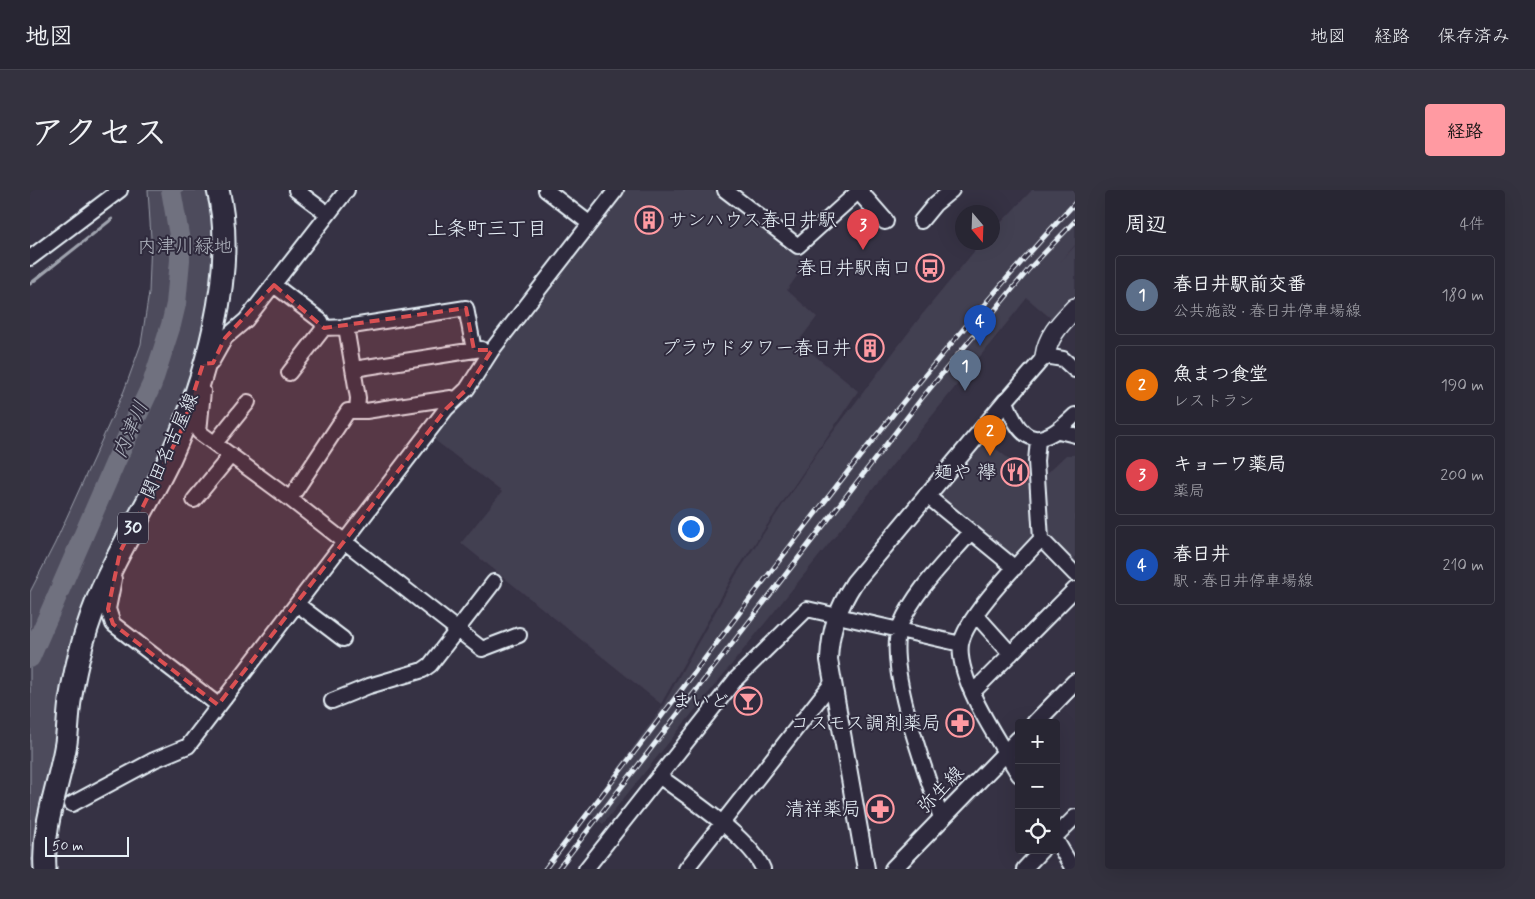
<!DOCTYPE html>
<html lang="ja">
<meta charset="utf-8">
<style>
body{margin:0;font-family:Mynerve,"Klee One",sans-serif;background:#34323f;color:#f1f3f6}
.controls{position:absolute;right:15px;bottom:15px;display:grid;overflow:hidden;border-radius:5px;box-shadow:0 5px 20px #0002}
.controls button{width:45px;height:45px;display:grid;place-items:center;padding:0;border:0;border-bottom:1px solid #44434e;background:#282633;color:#f1f3f6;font:25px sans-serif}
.compass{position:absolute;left:925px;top:15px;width:45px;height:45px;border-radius:50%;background:#282633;box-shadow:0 5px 20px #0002;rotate:161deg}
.scale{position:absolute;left:15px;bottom:12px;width:84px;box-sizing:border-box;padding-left:5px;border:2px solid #e8f1f8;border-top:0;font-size:14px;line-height:18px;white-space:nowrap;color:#e8f1f8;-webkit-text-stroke:4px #2f2a3d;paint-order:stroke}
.you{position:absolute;left:660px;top:338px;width:18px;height:18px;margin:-12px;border:4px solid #fff;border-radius:50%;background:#1a73e8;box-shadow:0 0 0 8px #1a73e833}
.badge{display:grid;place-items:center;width:32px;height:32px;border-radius:50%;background:#ff9aa2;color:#fff;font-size:16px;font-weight:700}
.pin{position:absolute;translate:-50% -41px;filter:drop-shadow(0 1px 2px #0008)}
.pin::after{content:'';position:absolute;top:26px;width:18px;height:15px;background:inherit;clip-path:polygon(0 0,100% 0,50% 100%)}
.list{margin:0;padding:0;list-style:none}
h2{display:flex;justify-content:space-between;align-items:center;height:65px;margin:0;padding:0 20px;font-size:21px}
h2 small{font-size:16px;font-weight:400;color:#a5a5ac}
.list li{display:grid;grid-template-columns:32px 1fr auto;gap:15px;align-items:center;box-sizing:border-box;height:80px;margin:0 10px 10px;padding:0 10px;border:1px solid #44434e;border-radius:5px}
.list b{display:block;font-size:19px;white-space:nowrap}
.list p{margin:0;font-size:16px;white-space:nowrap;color:#a5a5ac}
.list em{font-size:16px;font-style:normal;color:#a5a5ac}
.icon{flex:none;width:28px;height:28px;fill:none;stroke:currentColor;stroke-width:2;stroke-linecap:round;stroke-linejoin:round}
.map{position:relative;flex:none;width:1045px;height:679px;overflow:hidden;border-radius:5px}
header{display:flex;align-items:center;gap:30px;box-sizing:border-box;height:70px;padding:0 25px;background:#282633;border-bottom:1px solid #44434e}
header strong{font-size:24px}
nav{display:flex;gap:28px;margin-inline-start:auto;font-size:18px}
.intro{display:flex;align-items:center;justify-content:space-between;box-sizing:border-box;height:120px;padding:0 30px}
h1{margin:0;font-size:35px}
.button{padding:12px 22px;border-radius:5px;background:#ff9aa2;color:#111;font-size:18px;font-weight:700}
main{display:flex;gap:30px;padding:0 30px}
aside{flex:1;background:#282633;border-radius:5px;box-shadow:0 5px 20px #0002}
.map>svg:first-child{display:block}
.built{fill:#433f51}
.green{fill:#4d4b5c;stroke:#9a9eaa}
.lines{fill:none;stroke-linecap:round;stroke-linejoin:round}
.stream{stroke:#a0a4af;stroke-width:3}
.river{stroke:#70717f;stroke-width:20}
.minor-casing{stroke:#e8f1f8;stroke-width:18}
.tertiary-casing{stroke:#e8f1f8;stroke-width:20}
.secondary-casing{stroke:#e8f1f8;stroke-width:22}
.primary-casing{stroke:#e8f1f8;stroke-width:25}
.minor{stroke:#2f2a3d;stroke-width:14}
.tertiary{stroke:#2f2a3d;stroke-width:16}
.secondary{stroke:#2f2a3d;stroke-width:19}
.primary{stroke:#2f2a3d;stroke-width:21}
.rail-casing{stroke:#e8f1f8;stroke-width:5}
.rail{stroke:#2f2a3d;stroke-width:3;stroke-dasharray:9;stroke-linecap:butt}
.marked{fill:#da5052;fill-opacity:0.2;stroke:#da5052;stroke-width:4;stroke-dasharray:10 6;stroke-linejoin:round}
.labels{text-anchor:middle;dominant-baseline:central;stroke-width:4;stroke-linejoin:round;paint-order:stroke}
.shield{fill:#2f2a3d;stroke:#b0b5c0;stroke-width:1}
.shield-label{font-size:18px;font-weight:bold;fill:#e8f1f8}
.poi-label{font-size:19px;fill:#e8f1f8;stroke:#2f2a3d;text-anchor:end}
.park-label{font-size:19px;fill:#b2b7c1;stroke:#2f2a3d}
.street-label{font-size:19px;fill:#e8f1f8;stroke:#2f2a3d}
.neighbourhood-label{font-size:20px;fill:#e8f1f8;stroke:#2f2a3d}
.water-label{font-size:20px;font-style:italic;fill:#b2b7c2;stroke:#2f2a3d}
</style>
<header>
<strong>地図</strong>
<nav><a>地図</a><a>経路</a><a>保存済み</a></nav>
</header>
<div class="intro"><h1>アクセス</h1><a class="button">経路</a></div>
<main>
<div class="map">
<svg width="1045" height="679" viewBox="0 0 1045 679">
<rect width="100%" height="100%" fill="#363244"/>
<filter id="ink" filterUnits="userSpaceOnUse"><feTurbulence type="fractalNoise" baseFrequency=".02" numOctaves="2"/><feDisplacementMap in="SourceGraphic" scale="10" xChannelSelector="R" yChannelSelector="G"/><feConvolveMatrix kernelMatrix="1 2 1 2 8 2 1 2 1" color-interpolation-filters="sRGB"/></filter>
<g filter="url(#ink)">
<!-- built -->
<path class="built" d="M593,0H683L777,72L757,100L787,127L768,152L828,201L704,384L631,514L431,353L472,302L402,248L423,220L435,209Z
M1002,0H1045V55L1030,72L1045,56V107L1024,131L997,108L573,634L557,621L632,517L706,385L788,262L891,126L951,53L962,52L963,41Z
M950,250H955L999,285L1003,344L985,368H981L908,308L907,303Z
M1036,265H1045V374L1017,343L1013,291L1016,284Z"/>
<!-- green -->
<path class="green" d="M118,0H183L189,81L149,235L72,388L12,679H0V402L25,353L94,201L111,154L119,103L121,48Z"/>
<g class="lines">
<!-- stream -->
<path class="stream" d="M0,94L82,29"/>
<!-- river -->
<path class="river" d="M0,468L85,273L122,194L141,135L146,114L150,70V51L141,0"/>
<!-- minor casing -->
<g class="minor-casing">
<path id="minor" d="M266,0L298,24
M516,0L559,33
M695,0L768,56L830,0
M891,31L905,14L922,0
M0,68L90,0
M244,95L291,131L294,138L316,137L436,118L444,160
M316,137L328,208L327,220
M181,173L195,148L216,130L317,0
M324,179L451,159
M1045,180L1033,169L1015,166L976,211C993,259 1012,257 1045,225
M259,183L294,138
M173,201L169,242L260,309L452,459L489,445
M1029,241L1045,245
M1008,250L1006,271L1011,349L1045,384
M185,253L218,212
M896,305L985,378
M260,309L318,221H336L421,208L426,209
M164,310L201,265
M84,389L78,419L83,434L188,515
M267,414L313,449
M946,425L981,464
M943,502L1045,399
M302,511L339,496L393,480L400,475L464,392
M989,585C970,553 926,490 931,454C935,427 991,371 1011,349
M629,586C657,607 721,648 733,679
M42,614L124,570L158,556L416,219L437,199L462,160L586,0
M911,628C898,586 854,476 870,436C885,400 916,371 941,342
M1026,646L1045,627
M1026,650L1043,679
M556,679L706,489L777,419L931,454
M656,679L802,493
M994,679L1012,660"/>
</g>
<!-- tertiary casing -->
<g class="tertiary-casing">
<path id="tertiary" d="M828,0L855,31
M1005,533L1045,492
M836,679L799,470C800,440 808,418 824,393L976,211
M863,679L989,549"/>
</g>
<!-- secondary casing -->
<g class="secondary-casing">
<path id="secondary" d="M1015,166C1018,145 1031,133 1045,118"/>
</g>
<!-- primary casing -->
<g class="primary-casing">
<path id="primary" d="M15,679C12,632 29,597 36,553C38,539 38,525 40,511C46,473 56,435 72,399C92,354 119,312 140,268C174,194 208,81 188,0"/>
</g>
<!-- minor -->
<use href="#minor" class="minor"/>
<!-- tertiary -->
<use href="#tertiary" class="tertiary"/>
<!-- secondary -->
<use href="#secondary" class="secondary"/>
<!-- primary -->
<use href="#primary" class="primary"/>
<!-- rail casing -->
<g class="rail-casing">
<path id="rail" d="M515,679C689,455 851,221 1045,13
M528,679L892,208L999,79L1045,31"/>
</g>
<!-- rail -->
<use href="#rail" class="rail"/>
</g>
</g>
<!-- marked area -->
<path class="marked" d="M244,95L294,138L436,118L444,160H462L437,199L416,219L188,515L83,434L78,419L90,362L152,239L173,174L183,173L195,148Z"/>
<!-- icons -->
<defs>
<g id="building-ring" transform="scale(1.4375)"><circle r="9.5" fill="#2f2a3d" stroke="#ff9aa2" stroke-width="1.5"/><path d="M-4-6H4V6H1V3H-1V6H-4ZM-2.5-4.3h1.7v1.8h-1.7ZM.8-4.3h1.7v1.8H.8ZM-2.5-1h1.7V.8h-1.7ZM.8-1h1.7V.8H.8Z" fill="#ff9aa2"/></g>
<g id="bus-ring" transform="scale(1.4375)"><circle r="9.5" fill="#2f2a3d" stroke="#ff9aa2" stroke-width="1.5"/><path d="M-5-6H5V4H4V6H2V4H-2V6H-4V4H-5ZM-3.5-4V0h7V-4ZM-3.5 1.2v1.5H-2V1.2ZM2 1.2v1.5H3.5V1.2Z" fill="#ff9aa2"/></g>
<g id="restaurant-ring" transform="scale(1.4375)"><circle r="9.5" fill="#2f2a3d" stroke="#ff9aa2" stroke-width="1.5"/><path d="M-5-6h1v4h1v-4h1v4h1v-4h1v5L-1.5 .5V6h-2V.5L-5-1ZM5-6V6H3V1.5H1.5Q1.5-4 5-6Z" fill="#ff9aa2"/></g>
<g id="bar-ring" transform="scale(1.4375)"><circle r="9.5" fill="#2f2a3d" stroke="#ff9aa2" stroke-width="1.5"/><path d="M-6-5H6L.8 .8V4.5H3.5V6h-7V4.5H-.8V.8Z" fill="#ff9aa2"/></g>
<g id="pharmacy-ring" transform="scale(1.4375)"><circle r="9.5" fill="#2f2a3d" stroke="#ff9aa2" stroke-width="1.5"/><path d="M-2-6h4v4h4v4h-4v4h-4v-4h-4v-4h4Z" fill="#ff9aa2"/></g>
</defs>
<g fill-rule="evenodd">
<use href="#building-ring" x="619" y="30"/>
<use href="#bus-ring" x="900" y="78"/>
<use href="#building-ring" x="840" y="158"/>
<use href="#restaurant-ring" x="985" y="282"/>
<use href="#bar-ring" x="718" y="511"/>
<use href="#pharmacy-ring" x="930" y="533"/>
<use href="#pharmacy-ring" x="850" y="619"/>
</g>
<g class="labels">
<!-- shield labels -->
<rect class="shield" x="88" y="322.5" width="30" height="31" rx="4"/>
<g class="shield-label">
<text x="103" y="338">30</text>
</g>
<!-- poi labels -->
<g class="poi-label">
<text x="638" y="30" text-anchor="start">サンハウス春日井駅</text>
<text x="881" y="78">春日井駅南口</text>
<text x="821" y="158">プラウドタワー春日井</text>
<text x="966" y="282">麺や 襷</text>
<text x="699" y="511">まいど</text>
<text x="911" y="533">コスモス調剤薬局</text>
<text x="831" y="619">清祥薬局</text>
</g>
<!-- park labels -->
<g class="park-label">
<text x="155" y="56">内津川緑地</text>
</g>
<!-- street labels -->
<g class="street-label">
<text transform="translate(140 256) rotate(-66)">関田名古屋線</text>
<text transform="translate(911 600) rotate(-46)">弥生線</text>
</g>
<!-- neighbourhood labels -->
<g class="neighbourhood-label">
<text x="457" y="39">上条町三丁目</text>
</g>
<!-- water labels -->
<g class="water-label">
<text transform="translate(101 240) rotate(-66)">内津川</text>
</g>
</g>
</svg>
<div class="controls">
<button>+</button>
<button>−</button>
<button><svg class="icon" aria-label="locate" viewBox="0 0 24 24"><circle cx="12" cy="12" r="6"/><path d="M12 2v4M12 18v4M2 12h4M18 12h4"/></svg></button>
</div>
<svg class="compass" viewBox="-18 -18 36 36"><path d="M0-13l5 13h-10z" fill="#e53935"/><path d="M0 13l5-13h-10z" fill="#a5a5ac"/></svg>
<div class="scale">50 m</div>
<div class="you"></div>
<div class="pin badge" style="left:935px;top:201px;background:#5c6f8a">1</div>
<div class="pin badge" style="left:960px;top:266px;background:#e8710a">2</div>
<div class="pin badge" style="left:833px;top:60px;background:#e0444e">3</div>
<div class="pin badge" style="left:950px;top:156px;background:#1a4fb4">4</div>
</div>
<aside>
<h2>周辺<small>4件</small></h2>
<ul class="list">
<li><span class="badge" style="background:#5c6f8a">1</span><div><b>春日井駅前交番</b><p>公共施設 · 春日井停車場線</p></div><em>180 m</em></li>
<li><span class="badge" style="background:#e8710a">2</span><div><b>魚まつ食堂</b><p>レストラン</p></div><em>190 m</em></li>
<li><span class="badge" style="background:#e0444e">3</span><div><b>キョーワ薬局</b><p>薬局</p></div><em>200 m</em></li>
<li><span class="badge" style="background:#1a4fb4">4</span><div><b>春日井</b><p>駅 · 春日井停車場線</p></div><em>210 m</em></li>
</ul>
</aside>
</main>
